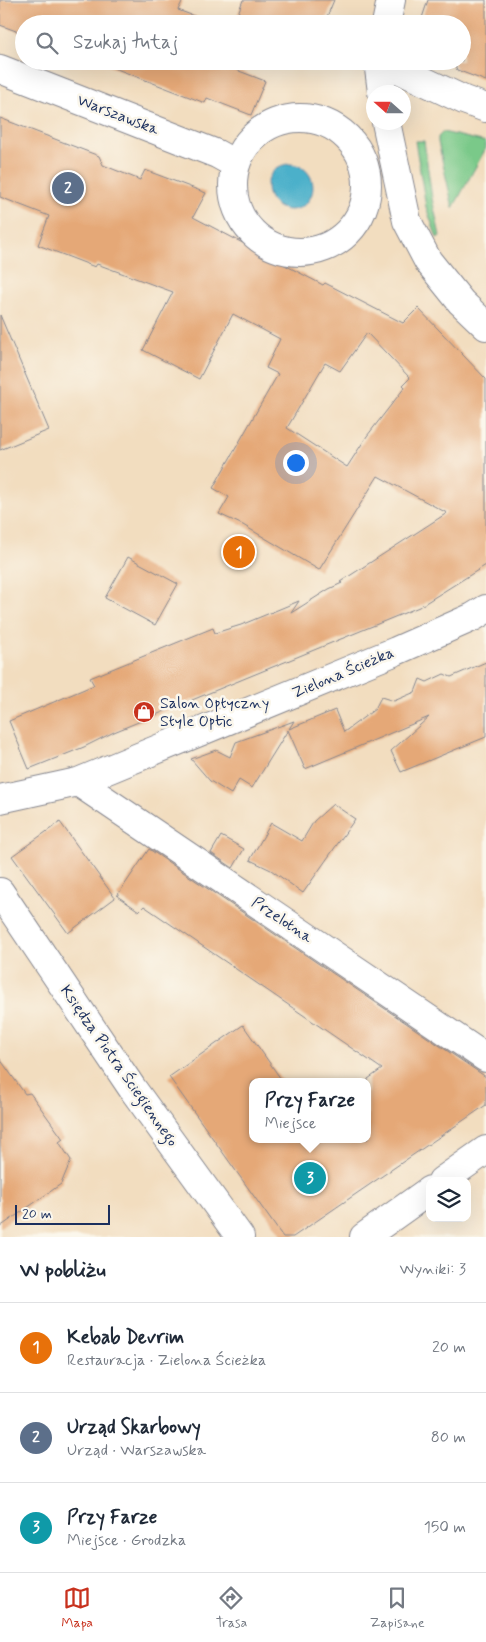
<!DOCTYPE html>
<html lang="pl">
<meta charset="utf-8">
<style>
body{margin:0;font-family:Mynerve,sans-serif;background:#f6f6f7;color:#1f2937}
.controls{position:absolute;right:15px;bottom:15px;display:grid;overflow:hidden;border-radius:10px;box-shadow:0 5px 20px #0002}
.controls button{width:45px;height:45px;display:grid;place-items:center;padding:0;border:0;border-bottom:1px solid #e0e1e3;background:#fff;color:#1f2937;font:25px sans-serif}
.compass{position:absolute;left:366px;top:85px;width:45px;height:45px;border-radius:50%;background:#fff;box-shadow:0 5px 20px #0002;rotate:291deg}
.scale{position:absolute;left:15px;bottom:12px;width:95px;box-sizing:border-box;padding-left:5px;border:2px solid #1b2f5e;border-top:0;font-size:14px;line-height:18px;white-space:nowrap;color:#1b2f5e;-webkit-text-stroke:4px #fbf7ec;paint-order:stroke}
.you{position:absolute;left:295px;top:462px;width:18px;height:18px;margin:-12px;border:4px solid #fff;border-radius:50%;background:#1a73e8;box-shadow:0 0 0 8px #1a73e833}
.badge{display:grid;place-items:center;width:32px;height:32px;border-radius:50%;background:#c8321e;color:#fff;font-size:16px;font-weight:700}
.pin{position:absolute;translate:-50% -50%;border:2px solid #fff;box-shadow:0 1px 5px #0006}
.popup{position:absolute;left:249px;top:1078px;width:122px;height:65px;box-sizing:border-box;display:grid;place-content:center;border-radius:10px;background:#fff;filter:drop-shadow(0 1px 4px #0005);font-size:16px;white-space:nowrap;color:#747a83}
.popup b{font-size:19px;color:#1f2937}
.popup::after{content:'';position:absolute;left:50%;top:100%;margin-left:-10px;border:10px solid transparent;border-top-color:#fff}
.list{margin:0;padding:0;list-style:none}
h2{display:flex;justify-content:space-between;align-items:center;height:65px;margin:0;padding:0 20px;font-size:21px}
h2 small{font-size:16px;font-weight:400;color:#747a83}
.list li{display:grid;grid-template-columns:32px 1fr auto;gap:15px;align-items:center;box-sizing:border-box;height:90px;padding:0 20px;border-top:1px solid #e0e1e3}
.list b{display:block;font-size:19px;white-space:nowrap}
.list p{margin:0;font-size:16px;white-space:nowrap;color:#747a83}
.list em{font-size:16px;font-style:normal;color:#747a83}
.icon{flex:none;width:28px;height:28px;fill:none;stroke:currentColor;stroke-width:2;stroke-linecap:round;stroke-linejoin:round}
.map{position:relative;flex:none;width:486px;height:1237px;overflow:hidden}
.search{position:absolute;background:#fff;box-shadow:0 5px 20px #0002;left:15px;right:15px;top:15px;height:55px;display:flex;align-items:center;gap:12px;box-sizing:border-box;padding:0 18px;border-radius:28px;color:#747a83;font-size:19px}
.sheet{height:335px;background:#fff}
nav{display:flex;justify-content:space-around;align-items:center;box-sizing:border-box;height:70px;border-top:1px solid #e0e1e3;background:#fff;font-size:14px;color:#747a83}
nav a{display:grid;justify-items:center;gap:2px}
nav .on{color:#c8321e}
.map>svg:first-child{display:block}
.green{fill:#7ac989;stroke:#4a7c74}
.water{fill:#4bb0ca;stroke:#337094}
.building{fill:#e5a877;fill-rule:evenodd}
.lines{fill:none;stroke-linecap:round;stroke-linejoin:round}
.street-casing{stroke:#86868e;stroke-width:30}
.secondary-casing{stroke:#86868e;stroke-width:30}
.street{stroke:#fff;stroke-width:28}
.secondary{stroke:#fff;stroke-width:28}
.labels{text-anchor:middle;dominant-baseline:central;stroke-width:5;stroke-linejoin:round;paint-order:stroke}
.street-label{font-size:16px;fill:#1b2f5e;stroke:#fbf7ec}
.poi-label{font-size:16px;fill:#1b2f5e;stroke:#fbf7ec;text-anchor:start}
</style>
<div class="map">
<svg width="486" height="1237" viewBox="0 0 486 1237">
<rect width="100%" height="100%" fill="#fbf7ec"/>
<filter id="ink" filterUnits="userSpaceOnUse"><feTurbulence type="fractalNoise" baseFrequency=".02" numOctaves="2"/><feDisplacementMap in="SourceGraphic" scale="10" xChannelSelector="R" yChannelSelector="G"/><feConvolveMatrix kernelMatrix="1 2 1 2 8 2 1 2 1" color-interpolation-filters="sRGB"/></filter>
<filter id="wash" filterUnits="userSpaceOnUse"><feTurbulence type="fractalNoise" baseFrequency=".0096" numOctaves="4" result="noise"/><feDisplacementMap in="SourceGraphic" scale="20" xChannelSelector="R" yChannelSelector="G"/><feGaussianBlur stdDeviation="1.12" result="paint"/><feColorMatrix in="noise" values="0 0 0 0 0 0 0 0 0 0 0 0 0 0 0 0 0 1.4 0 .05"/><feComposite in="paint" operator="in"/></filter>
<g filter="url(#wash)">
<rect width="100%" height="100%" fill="#f2ddbf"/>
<!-- green -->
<path class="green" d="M443,132L486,142V148L453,208L438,142V137Z
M415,141H424L432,198L440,236L437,238L426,207Z"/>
<!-- water -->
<path class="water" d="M267 187a23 23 0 1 1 46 0a23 23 0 1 1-46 0Z"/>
<g id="blocks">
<!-- building -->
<path class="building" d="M0,0H183L178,10L215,24H24V34L0,25Z
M243,0H334L324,24H234Z
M428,0H486V81L457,70L453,61H462V24H420Z
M96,61H222L221,64L265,81L251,115L207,98L205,103Z
M0,118L99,156L103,165L140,180L145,170L206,193L193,217L323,285L325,283L403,323L418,308L486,379V565L419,607L114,732L84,747L29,769L9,721L94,685L90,678L213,628L215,633L241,625L299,601L291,613L329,589L342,583L340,582L447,513L378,476L319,570L243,525L219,514L229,497L213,488L278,374L266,368L280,339L233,314L199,379L143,350L173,292L97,264L95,267L38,245L49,216L0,197ZM367,333L410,378L403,385L405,387L367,436L347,467L287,428L325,363L340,371Z
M0,315L49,430L0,450Z
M128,557L178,584L155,625L105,598Z
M486,662V737L401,772L391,751L429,717L305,769L288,730L252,788L239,780L231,794L210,781L191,759L216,750L230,757L236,742L294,721L289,729L335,710L344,732L375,709L381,697L394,701L415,692L420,679L427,682L444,674L451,677Z
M333,804L355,819L303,893L271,870L250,860L271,823L302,841L314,821Z
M60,822L115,898L68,933L12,856Z
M221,836L244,849L233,868L211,853Z
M149,849L486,1077V1105L293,1237H283L169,1077L243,1025L283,1082H252V1139H368V1079L382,1069L144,906L139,911L117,896Z
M0,1059L25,1094L30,1093L63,1139L59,1142L71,1160L61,1184L0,1227Z"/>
</g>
</g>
<g filter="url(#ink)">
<use href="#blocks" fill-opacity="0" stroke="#86868e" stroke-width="1"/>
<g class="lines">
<!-- street casing -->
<g class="street-casing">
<path id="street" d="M381,61L464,100L486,108
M0,69L217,154L235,164
M233 185a67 67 0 1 1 134 0a67 67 0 1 1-134 0Z
M78,782L486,1058
M0,799L78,782L396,651L473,617L486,609
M0,892L132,1088L240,1237
M442,1181L486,1150
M364,1237L430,1190"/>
</g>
<!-- secondary casing -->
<g class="secondary-casing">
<path id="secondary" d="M386,24L391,0
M378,61L382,92
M386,122L407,221L428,261L461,302L486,326"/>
</g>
<!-- street -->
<use href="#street" class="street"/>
<!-- secondary -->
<use href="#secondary" class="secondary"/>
</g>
</g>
<!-- icons -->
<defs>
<g id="shop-disc" transform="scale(1.125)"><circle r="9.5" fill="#c8321e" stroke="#fbf7ec"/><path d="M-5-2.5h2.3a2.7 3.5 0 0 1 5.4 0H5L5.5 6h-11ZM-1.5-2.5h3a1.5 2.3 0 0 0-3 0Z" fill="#fff"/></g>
</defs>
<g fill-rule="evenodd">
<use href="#shop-disc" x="144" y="712"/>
</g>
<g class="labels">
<!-- street labels -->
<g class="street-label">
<text transform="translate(118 115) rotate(21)">Warszawska</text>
<text transform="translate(343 673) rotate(-23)">Zielona Ścieżka</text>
<text transform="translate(282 920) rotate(34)">Przelotna</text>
<text transform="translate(119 1066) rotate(55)">Księdza Piotra Ściegiennego</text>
</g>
<!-- poi labels -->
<g class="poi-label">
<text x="160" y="703">Salon Optyczny<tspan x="160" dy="18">Style Optic</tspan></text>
</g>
</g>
</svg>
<div class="controls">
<button><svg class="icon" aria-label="layers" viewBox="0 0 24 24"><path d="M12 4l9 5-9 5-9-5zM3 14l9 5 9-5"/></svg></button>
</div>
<svg class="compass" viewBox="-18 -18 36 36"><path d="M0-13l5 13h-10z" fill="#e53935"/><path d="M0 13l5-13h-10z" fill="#747a83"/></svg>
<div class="scale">20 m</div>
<div class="you"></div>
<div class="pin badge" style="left:239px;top:552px;background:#e8710a">1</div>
<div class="pin badge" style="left:68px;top:188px;background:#5c6f8a">2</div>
<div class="pin badge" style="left:310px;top:1178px;background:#0f9aa8">3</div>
<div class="popup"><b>Przy Farze</b>Miejsce</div>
<div class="search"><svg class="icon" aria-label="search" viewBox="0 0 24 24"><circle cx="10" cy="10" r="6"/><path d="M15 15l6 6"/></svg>Szukaj tutaj</div>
</div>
<section class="sheet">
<h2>W pobliżu<small>Wyniki: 3</small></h2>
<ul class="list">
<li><span class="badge" style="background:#e8710a">1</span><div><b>Kebab Devrim</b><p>Restauracja · Zielona Ścieżka</p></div><em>20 m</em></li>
<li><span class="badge" style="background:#5c6f8a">2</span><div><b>Urząd Skarbowy</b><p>Urząd · Warszawska</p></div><em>80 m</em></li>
<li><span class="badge" style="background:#0f9aa8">3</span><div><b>Przy Farze</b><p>Miejsce · Grodzka</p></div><em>150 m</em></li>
</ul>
</section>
<nav>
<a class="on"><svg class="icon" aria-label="map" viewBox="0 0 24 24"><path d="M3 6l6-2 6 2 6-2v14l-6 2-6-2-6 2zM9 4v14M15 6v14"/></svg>Mapa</a>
<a><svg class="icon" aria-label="directions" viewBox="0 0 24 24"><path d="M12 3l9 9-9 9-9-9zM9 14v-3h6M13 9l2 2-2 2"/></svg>Trasa</a>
<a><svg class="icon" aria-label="saved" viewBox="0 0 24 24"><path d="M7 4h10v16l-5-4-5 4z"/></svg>Zapisane</a>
</nav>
